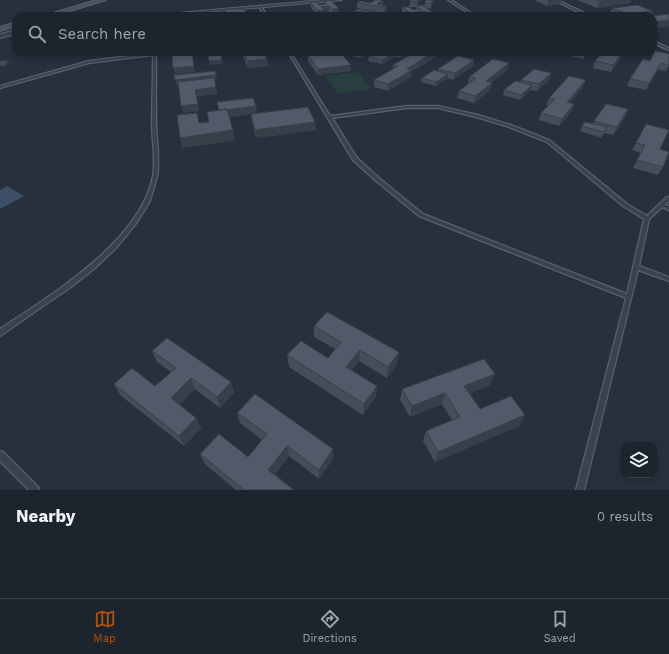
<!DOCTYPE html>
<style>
body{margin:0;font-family:"Work Sans",sans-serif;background:#252d36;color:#f1f3f6}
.controls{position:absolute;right:12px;bottom:12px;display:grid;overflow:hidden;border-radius:8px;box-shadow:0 2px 6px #0003}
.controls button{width:36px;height:36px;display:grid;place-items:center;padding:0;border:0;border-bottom:1px solid #3a424a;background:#1c252e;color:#f1f3f6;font:20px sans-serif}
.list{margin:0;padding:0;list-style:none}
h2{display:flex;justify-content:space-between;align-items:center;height:52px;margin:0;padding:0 16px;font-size:17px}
h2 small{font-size:13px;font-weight:400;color:#a0a5aa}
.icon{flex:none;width:22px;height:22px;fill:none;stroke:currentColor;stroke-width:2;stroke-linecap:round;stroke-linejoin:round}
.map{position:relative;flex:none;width:669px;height:490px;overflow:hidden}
.search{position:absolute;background:#1c252e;box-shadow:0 2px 6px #0003;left:12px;right:12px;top:12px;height:44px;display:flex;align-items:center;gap:10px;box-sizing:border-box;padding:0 14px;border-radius:12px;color:#a0a5aa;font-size:15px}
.sheet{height:108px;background:#1c252e}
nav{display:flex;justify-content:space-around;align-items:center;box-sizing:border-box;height:56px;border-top:1px solid #3a424a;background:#1c252e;font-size:11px;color:#a0a5aa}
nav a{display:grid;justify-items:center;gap:2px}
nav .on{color:#b45309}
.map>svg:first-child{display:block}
.green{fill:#293e3f}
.water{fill:#3d4f64}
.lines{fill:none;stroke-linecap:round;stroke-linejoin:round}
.lane-casing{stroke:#58606b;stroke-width:2.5}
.street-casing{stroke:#58606b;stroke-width:2}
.secondary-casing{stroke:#58606b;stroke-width:2}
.lane{fill:#3a434d;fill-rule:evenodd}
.street{fill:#3a434d;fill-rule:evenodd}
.secondary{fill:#495260;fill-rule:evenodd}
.wall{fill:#454d59}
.shaded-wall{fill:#383f49}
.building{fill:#505a68;stroke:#383f49}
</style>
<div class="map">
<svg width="669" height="490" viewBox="0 0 669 490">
<rect width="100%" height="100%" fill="#26313d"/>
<!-- green -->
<path class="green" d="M358,72L372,89L338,94L325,76Z"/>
<!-- water -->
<path class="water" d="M7,186L24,196L0,209V190Z"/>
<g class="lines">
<!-- lane casing -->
<g class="lane-casing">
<path id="lane" d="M448,0H451L476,16H473Z
M554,0H557L591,16H588L583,14L551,16L580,13Z
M260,6H261L267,16H265L259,7Z
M653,41L669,48V50L653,43Z
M154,52H156V53L174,52L156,55V125L158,151V171L157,177L150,201L135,225L117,247L95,268L71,287L46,304L0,336V329C51,295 140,242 153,176C156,160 152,142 152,125C152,102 153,78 153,55L89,63L0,88V86L89,61L153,53Z
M288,52H290L330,116L407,106H438L478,115L511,125L549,140L627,204L647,216L667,197H669V201L665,205L669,206V210L662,207L649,219L639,266L669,277V281L638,270L584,490H576L626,298L419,216L375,180L353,160ZM407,108H438L476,117L509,127L547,142L623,206L644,219L627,294L423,214L379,178L357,158L332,118Z
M0,451L3,452L38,487L39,490H29L0,461Z"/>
</g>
<!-- street casing -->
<g class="street-casing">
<path id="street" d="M323,0H342L166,16H145Z
M16,30V34L0,38V34Z"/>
</g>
<!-- secondary casing -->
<g class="secondary-casing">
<path id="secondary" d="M96,0H106L54,16H43Z
M16,22V26L0,31V27Z"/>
</g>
<!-- lane -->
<use href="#lane" class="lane"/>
<!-- street -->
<use href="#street" class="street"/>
<!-- secondary -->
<use href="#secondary" class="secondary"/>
</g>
<!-- wall -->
<path class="wall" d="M383,0V5L387,11L384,13L357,8V3H370Z
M420,0L417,6L424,7L425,3L426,0H434L430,9L426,8L435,14V16H406L402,13V7L413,10H416V7H409L410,2Z
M534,0H562L560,4L547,6Z
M577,0H631L630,3L597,8Z
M324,1L339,14L333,15L329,12H325V16H318L311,8L310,2L319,5L324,4Z
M612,8L651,16L669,14V26L653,28V16H616L610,14Z
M355,11L386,16H347V15L355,14Z
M241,52H264L268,66L248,68Z
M348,52H373L360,58L348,55Z
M377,52H410L400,58L395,57L382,64L368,61L369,56Z
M568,52H589L583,59L567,55Z
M601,52H624L622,56L611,72L593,68L595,61L603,52Z
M669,54V65L666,71L658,70L646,90L627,86L630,79L650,61Z
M308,55L351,65V71L318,75L308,61Z
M436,57L411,72V77L388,91L374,87V80L393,69V65Z
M474,60L473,66L453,80L447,78L436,86L421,82L422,78L438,71V69Z
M0,61H8L9,63L5,66H0Z
M509,63L507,70L491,82L492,83L490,90L474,103L457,98L459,91L469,84L468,83L469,77Z
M551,73L549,80L537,91L530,90L520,100L503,95L504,90L520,82L521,80Z
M583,87L570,103L574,104L572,111L559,126L539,120L541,113L549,105H546L549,98Z
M251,114L315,122L316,130L256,138L252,122Z
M625,117L613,135L604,133L601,138L580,131L582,126L593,124L594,121Z
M636,143L660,149L663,167L658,175L633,168L641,153L632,150Z
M314,326L397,364L387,378L359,361L352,370L377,386L376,396L363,415L289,367L287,355L328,358L335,349L314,337Z
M152,351L231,382L234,393L220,408L195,389L179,405L196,418L201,428L184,446L120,395L114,384L155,386L171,372L157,362Z
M490,385L470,393L480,409L525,415L519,426L435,462L423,441L426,431L452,420L442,404L410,417L400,400L402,389Z
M237,413L333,459L319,479L289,456L275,474L294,490H236L205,464L200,454L248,457L262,440L240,423Z"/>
<!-- shaded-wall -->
<path class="shaded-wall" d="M383,0L382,6L377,4Z
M418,0H420L416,7L417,2Z
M432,0H434L430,9L431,3Z
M548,0H562L560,4L547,6Z
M608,0H631L630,3L597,8L600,1Z
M329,6V12H325V16H319L318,11L321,7Z
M387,6V11L384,13V7Z
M333,9H339V14L333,15Z
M424,11V16H416V12Z
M653,11L651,16H626L627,14Z
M246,13L247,16H233L243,14Z
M435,14V16H429V15Z
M669,20V26L653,28V22Z
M365,52H373L360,58L361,54Z
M395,52V57L382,64V60Z
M403,52H410L400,58V54Z
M434,52H437L436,57L411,72V77L388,91V84L407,69Z
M586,52H589L583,59L584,54Z
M623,52H624L622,56L611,72L613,65Z
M192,53L195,72L175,74L173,68Z
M267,59L268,66L248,68L247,61Z
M222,60V64L210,65L209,61Z
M474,60L473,66L453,80L455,73Z
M8,61L9,63L5,66L4,64Z
M509,63L507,70L484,88L486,81Z
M661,63L658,70L646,90L649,83Z
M351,65V71L318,75V69Z
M551,73L549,80L537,91L539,84Z
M448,74L447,79L436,86V82Z
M216,75L217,80L176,85L175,80Z
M586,80L583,87L564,110L567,102Z
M492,83L490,90L474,103L475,96Z
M532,85L530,90L520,100L521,95Z
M216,87L218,94L197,97L199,111L183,113L181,106L195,90Z
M574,104L572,111L559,126L562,119Z
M256,106L257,113L221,119L219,111Z
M628,109L625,117L613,135L617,127Z
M315,122L316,130L256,138L255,130Z
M233,130L234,141L182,148L180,138Z
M360,350L359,361L346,378V367Z
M399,352L397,364L387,378L388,367Z
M495,374L490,385L461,397L464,386Z
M191,378L195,389L175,409L171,398Z
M231,382L234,393L220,408L217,397Z
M377,386L376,396L363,415L364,404Z
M445,393L442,404L410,417L412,406Z
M525,415L519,426L435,462L438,452Z
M196,418L201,428L184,446L179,436Z
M287,446L289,456L271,479L268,470Z
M333,449V459L319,479V470Z"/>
<!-- building -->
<path class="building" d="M331,0L339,9H333L329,6L321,7L325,10L318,11L310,2H316L319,5L327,4L324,1Z
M376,0H383L377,4L387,6L384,7L357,3L360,1L370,3Z
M411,0H418L417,2H410Z
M426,0H432L431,3H425Z
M596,0H608L600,1Z
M422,5L435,14L429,15L424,11L416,12L421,16H414L402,7H409L413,10L421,9L416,6Z
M637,5L653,11L627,14L612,8Z
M225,9H244L246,13L243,14L244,15L233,16H222L221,12L226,11Z
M358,9L386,14L383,15L372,14L368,16H369H354L347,15L351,13L361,15L365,12L355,11Z
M669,14V20L653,22V16H650Z
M655,51L669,54V65L661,63L649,83L630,79L643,59L650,61Z
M208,52H220L222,60L209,61Z
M243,52H264L267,59L247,61Z
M330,52H340L351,65L318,69L308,55Z
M353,52H365L361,54Z
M377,52H403L400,54L395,52L382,60L369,56Z
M415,52H434L407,69L412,70L388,84L374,80L398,66L393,65Z
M574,52H586L584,54Z
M603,52H623L613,65L595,61Z
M178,53H192L194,66L173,68L172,55L178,54Z
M458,56L474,60L455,73L438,69Z
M493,59L509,63L486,81L492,83L475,96L459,91L476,78L469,77Z
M0,61H8L4,64H0Z
M534,69L551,73L539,84L521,80Z
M434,70L448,74L436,82L422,78Z
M215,71L216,75L175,80L174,75Z
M569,76L586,80L567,102L574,104L562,119L541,113L555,99L549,98Z
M214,78L216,87L195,90L198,104L181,106L178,82Z
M515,81L532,85L521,95L504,90Z
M253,98L256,106L227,110V109L219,110L217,102Z
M606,104L628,109L617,127L594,121Z
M308,107L315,122L255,130L251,114Z
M227,109L233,130L180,138L177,115L197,113L199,123L209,122L207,112Z
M585,122L607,127L604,132L582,126Z
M646,124L669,130L660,149L669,152L663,167L637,160L645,145L636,143Z
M327,312L399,352L388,367L360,350L346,367L377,386L364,404L287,355L301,341L328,358L341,342L314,326Z
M167,338L231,382L217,397L191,378L171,398L196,418L179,436L114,384L132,368L155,386L176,368L152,351Z
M484,359L495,374L464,386L480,409L511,396L525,415L438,452L426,431L460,417L445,393L412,406L402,389Z
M255,394L333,449L319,470L287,446L268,470L294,490H244L200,454L219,434L248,457L267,434L237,413Z"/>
</svg>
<div class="controls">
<button><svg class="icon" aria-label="layers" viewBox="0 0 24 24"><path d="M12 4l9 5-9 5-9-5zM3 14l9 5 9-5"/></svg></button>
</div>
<div class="search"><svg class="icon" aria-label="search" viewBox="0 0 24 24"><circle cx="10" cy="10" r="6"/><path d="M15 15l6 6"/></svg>Search here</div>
</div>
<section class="sheet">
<h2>Nearby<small>0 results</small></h2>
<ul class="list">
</ul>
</section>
<nav>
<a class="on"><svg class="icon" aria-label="map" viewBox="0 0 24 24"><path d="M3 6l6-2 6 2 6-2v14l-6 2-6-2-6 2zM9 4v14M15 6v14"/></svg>Map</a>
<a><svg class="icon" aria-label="directions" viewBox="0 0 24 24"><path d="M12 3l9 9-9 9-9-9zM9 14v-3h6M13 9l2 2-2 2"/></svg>Directions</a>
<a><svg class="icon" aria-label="saved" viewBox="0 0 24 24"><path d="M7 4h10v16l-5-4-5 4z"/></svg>Saved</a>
</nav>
